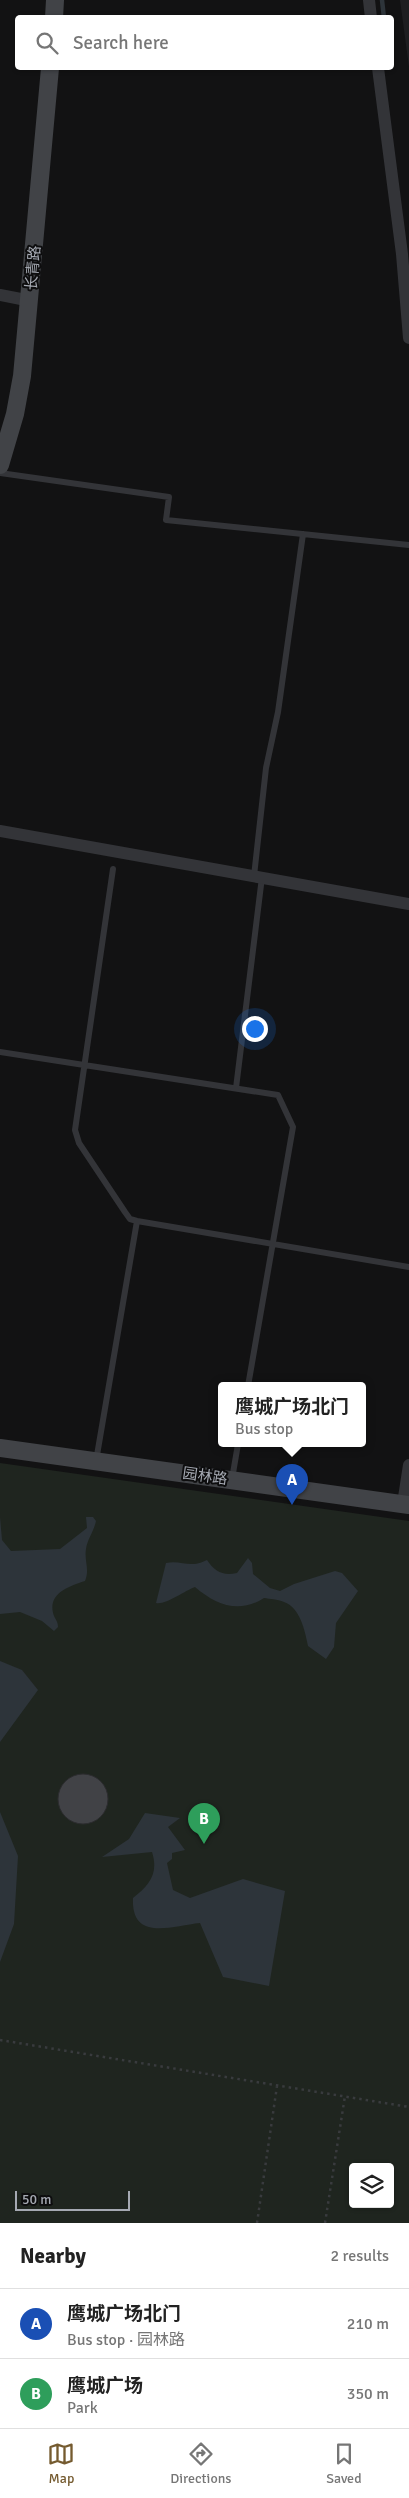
<!DOCTYPE html>
<meta charset="utf-8">
<style>
body{margin:0;font-family:Signika,"Noto Sans SC",sans-serif;background:#f6f6f6;color:#222}
.controls{position:absolute;right:15px;bottom:15px;display:grid;overflow:hidden;border-radius:5px;box-shadow:0 1px 4px #0004}
.controls button{width:45px;height:45px;display:grid;place-items:center;padding:0;border:0;border-bottom:1px solid #e0e0e0;background:#fff;color:#222;font:25px sans-serif}
.scale{position:absolute;left:15px;bottom:12px;width:115px;box-sizing:border-box;padding-left:5px;border:2px solid #a5a9b2;border-top:0;font-size:14px;line-height:18px;white-space:nowrap;color:#a5a9b2;-webkit-text-stroke:4px #0d0d0e;paint-order:stroke}
.you{position:absolute;left:254px;top:1028px;width:18px;height:18px;margin:-12px;border:4px solid #fff;border-radius:50%;background:#1a73e8;box-shadow:0 0 0 8px #1a73e833}
.badge{display:grid;place-items:center;width:32px;height:32px;border-radius:50%;background:#755b30;color:#fff;font-size:16px;font-weight:700}
.pin{position:absolute;translate:-50% -41px;filter:drop-shadow(0 1px 2px #0008)}
.pin::after{content:'';position:absolute;top:26px;width:18px;height:15px;background:inherit;clip-path:polygon(0 0,100% 0,50% 100%)}
.popup{position:absolute;left:218px;top:1382px;width:148px;height:65px;box-sizing:border-box;display:grid;place-content:center;border-radius:5px;background:#fff;filter:drop-shadow(0 1px 4px #0005);font-size:16px;white-space:nowrap;color:#767676}
.popup b{font-size:19px;color:#222}
.popup::after{content:'';position:absolute;left:50%;top:100%;margin-left:-10px;border:10px solid transparent;border-top-color:#fff}
.list{margin:0;padding:0;list-style:none}
h2{display:flex;justify-content:space-between;align-items:center;height:65px;margin:0;padding:0 20px;font-size:21px}
h2 small{font-size:16px;font-weight:400;color:#767676}
.list li{display:grid;grid-template-columns:32px 1fr auto;gap:15px;align-items:center;box-sizing:border-box;height:70px;padding:0 20px;border-top:1px solid #e0e0e0}
.list b{display:block;font-size:19px;white-space:nowrap}
.list p{margin:0;font-size:16px;white-space:nowrap;color:#767676}
.list em{font-size:16px;font-style:normal;color:#767676}
.icon{flex:none;width:28px;height:28px;fill:none;stroke:currentColor;stroke-width:2;stroke-linecap:round;stroke-linejoin:round}
.map{position:relative;flex:none;width:409px;height:2223px;overflow:hidden}
.search{position:absolute;background:#fff;box-shadow:0 1px 4px #0004;left:15px;right:15px;top:15px;height:55px;display:flex;align-items:center;gap:12px;box-sizing:border-box;padding:0 18px;border-radius:5px;color:#767676;font-size:19px}
.sheet{height:205px;background:#fff}
nav{display:flex;justify-content:space-around;align-items:center;box-sizing:border-box;height:70px;border-top:1px solid #e0e0e0;background:#fff;font-size:14px;color:#767676}
nav a{display:grid;justify-items:center;gap:2px}
nav .on{color:#755b30}
.map>svg:first-child{display:block}
.built{fill:#1e1e20}
.green{fill:#1f251f;fill-rule:evenodd}
.water{fill:#2d343a}
.lines{fill:none;stroke-linecap:round;stroke-linejoin:round}
.stream{stroke:#2d343a;stroke-width:4.5}
.building{fill:#414246;stroke:#2c2c2f}
.path{stroke:#393b3e;stroke-width:2.5;stroke-dasharray:2.5 4;stroke-linecap:butt}
.lane{stroke:#333438;stroke-width:6}
.street{stroke:#333438;stroke-width:12}
.secondary{stroke:#414347;stroke-width:18}
.labels{text-anchor:middle;dominant-baseline:central;stroke-width:4;stroke-linejoin:round;paint-order:stroke}
.street-label{font-size:15px;fill:#a5a9b2;stroke:#0d0d0e}
</style>
<div class="map">
<svg width="409" height="2223" viewBox="0 0 409 2223">
<rect width="100%" height="100%" fill="#121213"/>
<!-- built -->
<path class="built" d="M400,0H409V67Z"/>
<!-- green -->
<path class="green" d="M0,1463L409,1521V2223H0ZM353,2167H390V2204H353Z"/>
<!-- water -->
<path class="water" d="M0,1517L2,1540L11,1551L60,1549L87,1528L86,1517H93L96,1521C94,1531 87,1540 86,1549C84,1561 90,1569 85,1581C69,1586 46,1594 54,1616C56,1620 58,1622 58,1627L54,1631L42,1621L20,1612L0,1614Z
M248,1558L252,1563L253,1574L270,1588L280,1591L294,1584L335,1571L342,1573L358,1591L336,1623L334,1647L326,1659L308,1646C305,1631 300,1607 284,1602C277,1599 270,1599 264,1598C239,1614 216,1605 195,1587C184,1591 166,1605 156,1603L166,1563C183,1560 189,1569 207,1560C215,1572 223,1576 237,1573Z
M0,1661L22,1670L38,1690L0,1742Z
M0,1812L18,1856L14,1924L0,1962Z
M145,1813L180,1818L168,1827L185,1850L172,1853V1859L167,1863L173,1890L190,1898L243,1879L285,1891L269,1986L223,1977L200,1923C171,1926 131,1942 133,1898C149,1885 159,1874 152,1852L102,1857L129,1839Z"/>
<g class="lines">
<!-- stream -->
<path class="stream" d="M382,0L384,18"/>
</g>
<!-- building -->
<path class="building" d="M58 1799a25 25 0 1 1 50 0a25 25 0 1 1-50 0Z"/>
<g class="lines">
<!-- path -->
<path class="path" d="M0,2040L409,2107
M257,2223L277,2086
M325,2223L345,2096"/>
<!-- lane -->
<path class="lane" d="M0,473L169,497L166,520L409,545
M113,869L75,1130L79,1143L125,1212L130,1219L137,1221L409,1267
M254,876L266,768L278,712L303,534
M0,1052L278,1095L293,1127L248,1386
M236,1088L262,877
M96,1461L137,1221
M232,1479L238,1444"/>
<!-- street -->
<path class="street" d="M369,0L371,18
M378,68L402,254L409,338
M0,295L31,301
M0,831L409,904
M403,1504L409,1465"/>
<!-- secondary -->
<path class="secondary" d="M54,18L55,0
M0,465L15,414L22,376L50,68
M0,1448L409,1505"/>
</g>
<g class="labels">
<!-- street labels -->
<g class="street-label">
<text transform="translate(33 268) rotate(-85)">长青路</text>
<text transform="translate(205 1476) rotate(8)">园林路</text>
</g>
</g>
</svg>
<div class="controls">
<button><svg class="icon" aria-label="layers" viewBox="0 0 24 24"><path d="M12 4l9 5-9 5-9-5zM3 14l9 5 9-5"/></svg></button>
</div>
<div class="scale">50 m</div>
<div class="you"></div>
<div class="pin badge" style="left:292px;top:1505px;background:#1a4fb4">A</div>
<div class="popup"><b>鹰城广场北门</b>Bus stop</div>
<div class="pin badge" style="left:204px;top:1844px;background:#2e9e5b">B</div>
<div class="search"><svg class="icon" aria-label="search" viewBox="0 0 24 24"><circle cx="10" cy="10" r="6"/><path d="M15 15l6 6"/></svg>Search here</div>
</div>
<section class="sheet">
<h2>Nearby<small>2 results</small></h2>
<ul class="list">
<li><span class="badge" style="background:#1a4fb4">A</span><div><b>鹰城广场北门</b><p>Bus stop · 园林路</p></div><em>210 m</em></li>
<li><span class="badge" style="background:#2e9e5b">B</span><div><b>鹰城广场</b><p>Park</p></div><em>350 m</em></li>
</ul>
</section>
<nav>
<a class="on"><svg class="icon" aria-label="map" viewBox="0 0 24 24"><path d="M3 6l6-2 6 2 6-2v14l-6 2-6-2-6 2zM9 4v14M15 6v14"/></svg>Map</a>
<a><svg class="icon" aria-label="directions" viewBox="0 0 24 24"><path d="M12 3l9 9-9 9-9-9zM9 14v-3h6M13 9l2 2-2 2"/></svg>Directions</a>
<a><svg class="icon" aria-label="saved" viewBox="0 0 24 24"><path d="M7 4h10v16l-5-4-5 4z"/></svg>Saved</a>
</nav>
